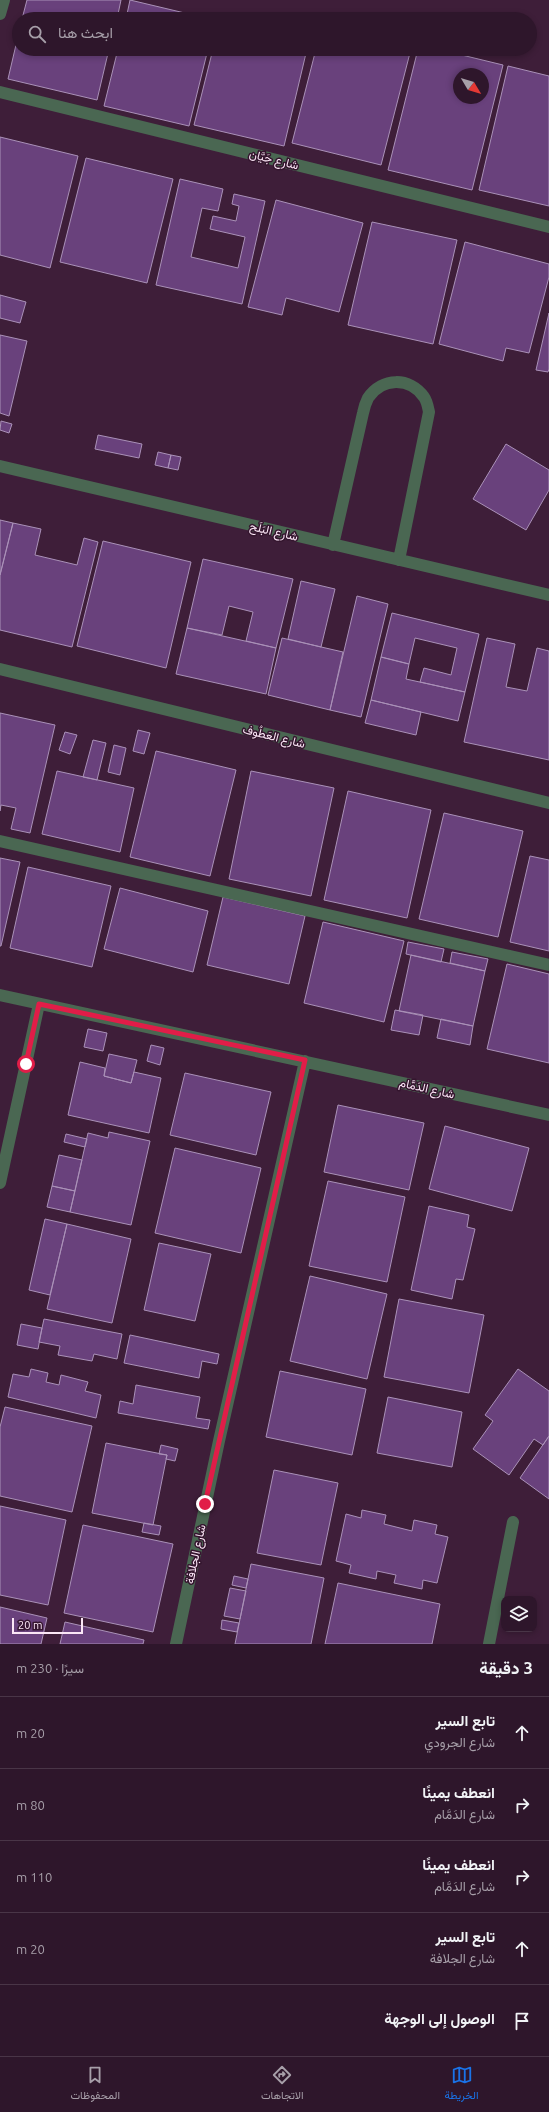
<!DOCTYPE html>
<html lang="ar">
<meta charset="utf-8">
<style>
body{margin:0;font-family:Ubuntu,Vazirmatn,sans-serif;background:#361f33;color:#f1f3f6;direction:rtl}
.controls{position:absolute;right:12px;bottom:12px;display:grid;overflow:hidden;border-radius:8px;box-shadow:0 2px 6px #0003}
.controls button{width:36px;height:36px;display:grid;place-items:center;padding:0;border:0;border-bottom:1px solid #493547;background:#2e162b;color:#f1f3f6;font:20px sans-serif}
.compass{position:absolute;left:453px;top:68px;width:36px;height:36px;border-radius:50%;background:#2e162b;box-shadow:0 2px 6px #0003;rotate:128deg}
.scale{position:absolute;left:12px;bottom:10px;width:71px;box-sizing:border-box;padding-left:4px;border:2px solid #fbe6f6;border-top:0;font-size:11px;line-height:14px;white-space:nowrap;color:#fbe6f6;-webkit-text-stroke:3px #34152e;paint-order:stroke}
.stop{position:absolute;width:12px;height:12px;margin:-9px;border:3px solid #e11d48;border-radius:50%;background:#fff}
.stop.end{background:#e11d48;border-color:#fff;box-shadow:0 1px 4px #0008}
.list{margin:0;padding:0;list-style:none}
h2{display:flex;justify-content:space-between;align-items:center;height:52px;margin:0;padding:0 16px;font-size:17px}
h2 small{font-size:13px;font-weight:400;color:#a79fa9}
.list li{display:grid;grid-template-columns:26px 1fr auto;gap:12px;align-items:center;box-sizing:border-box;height:72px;padding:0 16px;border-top:1px solid #493547}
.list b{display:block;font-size:15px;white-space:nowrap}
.list p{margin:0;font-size:13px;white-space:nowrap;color:#a79fa9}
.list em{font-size:13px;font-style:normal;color:#a79fa9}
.icon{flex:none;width:22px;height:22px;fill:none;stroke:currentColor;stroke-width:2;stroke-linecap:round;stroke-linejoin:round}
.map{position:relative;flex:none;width:549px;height:1644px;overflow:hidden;direction:ltr}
.search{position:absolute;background:#2e162b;box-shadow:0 2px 6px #0003;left:12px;right:12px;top:12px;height:44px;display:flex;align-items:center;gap:10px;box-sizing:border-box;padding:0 14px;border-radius:22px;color:#a79fa9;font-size:15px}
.sheet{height:412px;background:#2e162b}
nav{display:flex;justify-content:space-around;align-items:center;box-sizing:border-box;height:56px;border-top:1px solid #493547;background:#2e162b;font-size:11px;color:#a79fa9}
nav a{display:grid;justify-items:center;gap:2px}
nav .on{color:#1a73e8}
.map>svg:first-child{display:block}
.building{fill:#69417c;stroke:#aa91b8;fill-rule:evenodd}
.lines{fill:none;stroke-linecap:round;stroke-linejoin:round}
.minor{stroke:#4a6752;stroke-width:12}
.route{stroke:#e11d48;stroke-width:5}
.labels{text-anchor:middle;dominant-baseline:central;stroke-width:3;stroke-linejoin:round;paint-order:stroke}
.street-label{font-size:12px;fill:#fbe6f6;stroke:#34152e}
</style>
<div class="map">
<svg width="549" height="1644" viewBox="0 0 549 1644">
<rect width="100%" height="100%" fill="#3e1e39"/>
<!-- building -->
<path class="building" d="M27,0H121L117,19H22Z
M130,0L210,19H126Z
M19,32V49H109L97,100L8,79Z
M118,49H208L189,126L104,106Z
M213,49H307L284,146L194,125Z
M316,49H411L381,165L292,143Z
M418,49H437L503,65L472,190L388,170ZM459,74H483V98H459Z
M508,66L549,76V206L479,190Z
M0,137L78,156L50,268L0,255Z
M86,158L173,179L147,283L60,262Z
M180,179L223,189L218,211L202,208L191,257L238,268L245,237L210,229L213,216L236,221L239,206L232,204L234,194L265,201L242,304L156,285Z
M276,200L363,223L339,312L286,298L282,315L248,307Z
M372,222L457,240L433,344L348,325Z
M465,242L549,264V277L529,353L506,348L503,361L439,344Z
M0,295L26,302L20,323L0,318Z
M549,313V369L548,372L536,370Z
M0,335L27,341L9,416L0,413Z
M1,421L12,424L9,433L0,430Z
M98,435L142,444L139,458L95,449Z
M506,444L549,470V490L526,530L473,499Z
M158,452L171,455L168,468L155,465Z
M171,455L181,457L178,470L168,468Z
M0,520L13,523L0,575Z
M13,523L41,529L35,555L77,565L84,538L98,542L72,647L0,630V575Z
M103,541L191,562L166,668L77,646Z
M203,559L293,579L276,648L246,641L253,612L229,606L222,635L187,628Z
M301,581L335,589L321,647L288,639Z
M357,596L388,604L361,717L330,710Z
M392,613L479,634L465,692L420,682L424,668L451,675L457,648L415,638L409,664L381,657Z
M187,628L276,648L266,694L176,674Z
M282,638L343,652L330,710L268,695Z
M487,638L515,644L506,687L527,691L537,648L549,651V760L464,742Z
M381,657L409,664L406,679L465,692L458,721L371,700Z
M371,700L421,712L416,735L365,723Z
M0,713L55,725L30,833L11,829L16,808L1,805L0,811Z
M138,730L150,733L144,754L133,751Z
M65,732L77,735L70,754L59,750Z
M93,740L106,743L97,780L83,777Z
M114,745L126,748L120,775L108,772Z
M156,751L236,770L210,876L130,857Z
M57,771L134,788L120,852L42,834Z
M251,771L334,788L311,896L229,879Z
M348,791L431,810L407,918L324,900Z
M444,813L523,831L498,937L419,919Z
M530,856L549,860V951L510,942Z
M0,858L20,862L1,946H0Z
M28,867L111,886L92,967L10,948Z
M120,888L208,911L193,972L104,949Z
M223,897L305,916L289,984L207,965Z
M323,922L404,941L384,1022L304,1003Z
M408,942L444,949L441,962L406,954Z
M452,952L488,959L485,971L450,963Z
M411,955L485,971L473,1026L399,1011Z
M507,964L549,974V1063L487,1049Z
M395,1010L423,1015L419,1035L391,1030Z
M441,1019L473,1026L470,1045L437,1038Z
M88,1029L107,1033L103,1051L84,1047Z
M151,1045L164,1048L160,1065L147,1061Z
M109,1054L137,1060L131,1083L104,1076Z
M80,1062L105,1068L104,1076L131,1083L134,1072L161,1078L149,1133L68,1115Z
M185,1073L271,1092L256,1155L170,1135Z
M338,1105L424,1123L409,1190L324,1172Z
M445,1126L529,1148L512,1211L429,1189Z
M109,1132L150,1141L131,1225L70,1212L88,1133L108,1138Z
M66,1134L87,1139L85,1147L64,1142Z
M175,1148L261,1168L241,1253L155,1233Z
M59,1155L82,1160L75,1191L52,1186Z
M328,1181L405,1197L387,1282L309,1266Z
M52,1186L75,1191L70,1212L47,1207Z
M429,1206L469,1215L467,1227L475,1229L463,1280L456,1279L452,1299L411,1290Z
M45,1219L67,1224L50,1295L29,1290Z
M67,1224L131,1239L112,1323L47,1309Z
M159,1243L211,1254L195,1321L144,1310Z
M310,1276L387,1294L367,1379L290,1361Z
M399,1299L484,1315L469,1393L384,1377Z
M44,1319L122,1334L117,1359L94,1354L92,1361L58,1355L60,1346L39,1342Z
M21,1324L42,1328L38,1349L17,1345Z
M130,1335L219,1354L217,1364L202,1361L199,1378L124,1363Z
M31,1369L48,1373L46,1382L59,1385L61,1375L88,1382L85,1391L101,1395L96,1418L8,1397L13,1374L29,1377Z
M518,1369L549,1391V1436L543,1445L534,1439L509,1475L473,1449L493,1421L485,1415Z
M280,1371L366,1389L352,1455L266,1437Z
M136,1385L200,1397L196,1418L210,1420L208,1429L118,1413L120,1401L133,1404Z
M388,1397L462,1412L452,1467L377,1453Z
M5,1407L92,1426L72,1512L0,1496V1427Z
M549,1436V1499L520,1478Z
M106,1443L167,1455L153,1525L92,1513Z
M161,1445L178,1449L175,1461L166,1459L167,1455L159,1454Z
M274,1470L338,1483L321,1565L257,1553Z
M0,1506L66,1520L48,1605L0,1595Z
M362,1510L386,1515L384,1524L412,1531L414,1520L437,1525L435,1534L448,1537L437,1583L423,1580L422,1589L394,1583L396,1575L377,1571L376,1579L349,1573L351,1565L336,1561L346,1514L361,1518Z
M144,1523L161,1526L159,1535L142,1532Z
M83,1525L173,1544L153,1632L64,1613Z
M251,1564L324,1578L311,1644H235Z
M234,1576L248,1579L246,1588L232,1585Z
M338,1583L440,1604L432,1644H325Z
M230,1588L246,1591L240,1619L224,1616Z
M0,1607L47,1618L41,1644H0Z
M222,1620L239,1623L237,1632L221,1629Z
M65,1622L144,1640L143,1644H60Z"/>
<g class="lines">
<!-- minor -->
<path class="minor" d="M0,14L4,0
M0,92L549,227
M0,466L549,595
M333,545L363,413C364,408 366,402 368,398C382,377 410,377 424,397C427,401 428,407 429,412L399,560
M0,669L549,803
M0,841L549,965
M0,995L549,1115
M0,1183L39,1004
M176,1644L219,1441L305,1061
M489,1644L513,1522"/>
</g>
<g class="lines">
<!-- route -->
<path class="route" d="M26,1064L39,1004L305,1060L205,1504"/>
</g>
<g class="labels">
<!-- street labels -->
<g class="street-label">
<text transform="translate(274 159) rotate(14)">شارع جَيَّان</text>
<text transform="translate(274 531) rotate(13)">شارع البَلَح</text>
<text transform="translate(274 736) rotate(14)">شارع العَطُوف</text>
<text transform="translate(427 1088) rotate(13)">شارع الدَمَّام</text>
<text transform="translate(195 1554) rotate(-78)">شارع الجلافة</text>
</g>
</g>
</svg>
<div class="controls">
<button><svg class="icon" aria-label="layers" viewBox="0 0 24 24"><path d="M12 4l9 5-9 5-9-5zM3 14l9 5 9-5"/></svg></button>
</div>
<svg class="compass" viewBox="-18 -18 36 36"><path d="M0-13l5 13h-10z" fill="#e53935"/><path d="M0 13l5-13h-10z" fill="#a79fa9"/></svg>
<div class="scale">20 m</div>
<div class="stop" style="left:26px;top:1064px"></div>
<div class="stop end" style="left:205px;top:1504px"></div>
<div class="search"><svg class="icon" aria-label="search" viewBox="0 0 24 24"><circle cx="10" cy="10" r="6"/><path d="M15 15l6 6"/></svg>ابحث هنا</div>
</div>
<section class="sheet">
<h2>3 دقيقة<small>سيرًا · 230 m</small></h2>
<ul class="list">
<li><svg class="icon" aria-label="ahead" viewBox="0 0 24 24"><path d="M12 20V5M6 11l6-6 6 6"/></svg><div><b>تابع السير</b><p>شارع الجرودي</p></div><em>20 m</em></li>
<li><svg class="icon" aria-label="right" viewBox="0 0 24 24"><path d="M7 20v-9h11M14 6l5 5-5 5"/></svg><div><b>انعطف يمينًا</b><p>شارع الدَمَّام</p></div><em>80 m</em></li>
<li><svg class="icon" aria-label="right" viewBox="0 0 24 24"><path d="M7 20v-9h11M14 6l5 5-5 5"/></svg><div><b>انعطف يمينًا</b><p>شارع الدَمَّام</p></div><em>110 m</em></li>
<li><svg class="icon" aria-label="ahead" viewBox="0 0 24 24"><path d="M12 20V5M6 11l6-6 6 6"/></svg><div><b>تابع السير</b><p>شارع الجلافة</p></div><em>20 m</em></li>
<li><svg class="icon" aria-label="arrive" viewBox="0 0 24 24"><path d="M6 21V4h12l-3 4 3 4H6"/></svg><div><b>الوصول إلى الوجهة</b></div></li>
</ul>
</section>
<nav>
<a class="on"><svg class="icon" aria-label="map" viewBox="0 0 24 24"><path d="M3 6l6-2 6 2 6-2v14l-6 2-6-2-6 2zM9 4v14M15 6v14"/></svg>الخريطة</a>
<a><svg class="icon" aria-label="directions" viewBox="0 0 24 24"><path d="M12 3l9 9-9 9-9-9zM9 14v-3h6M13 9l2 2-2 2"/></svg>الاتجاهات</a>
<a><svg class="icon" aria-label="saved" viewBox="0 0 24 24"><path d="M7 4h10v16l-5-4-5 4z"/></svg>المحفوظات</a>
</nav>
